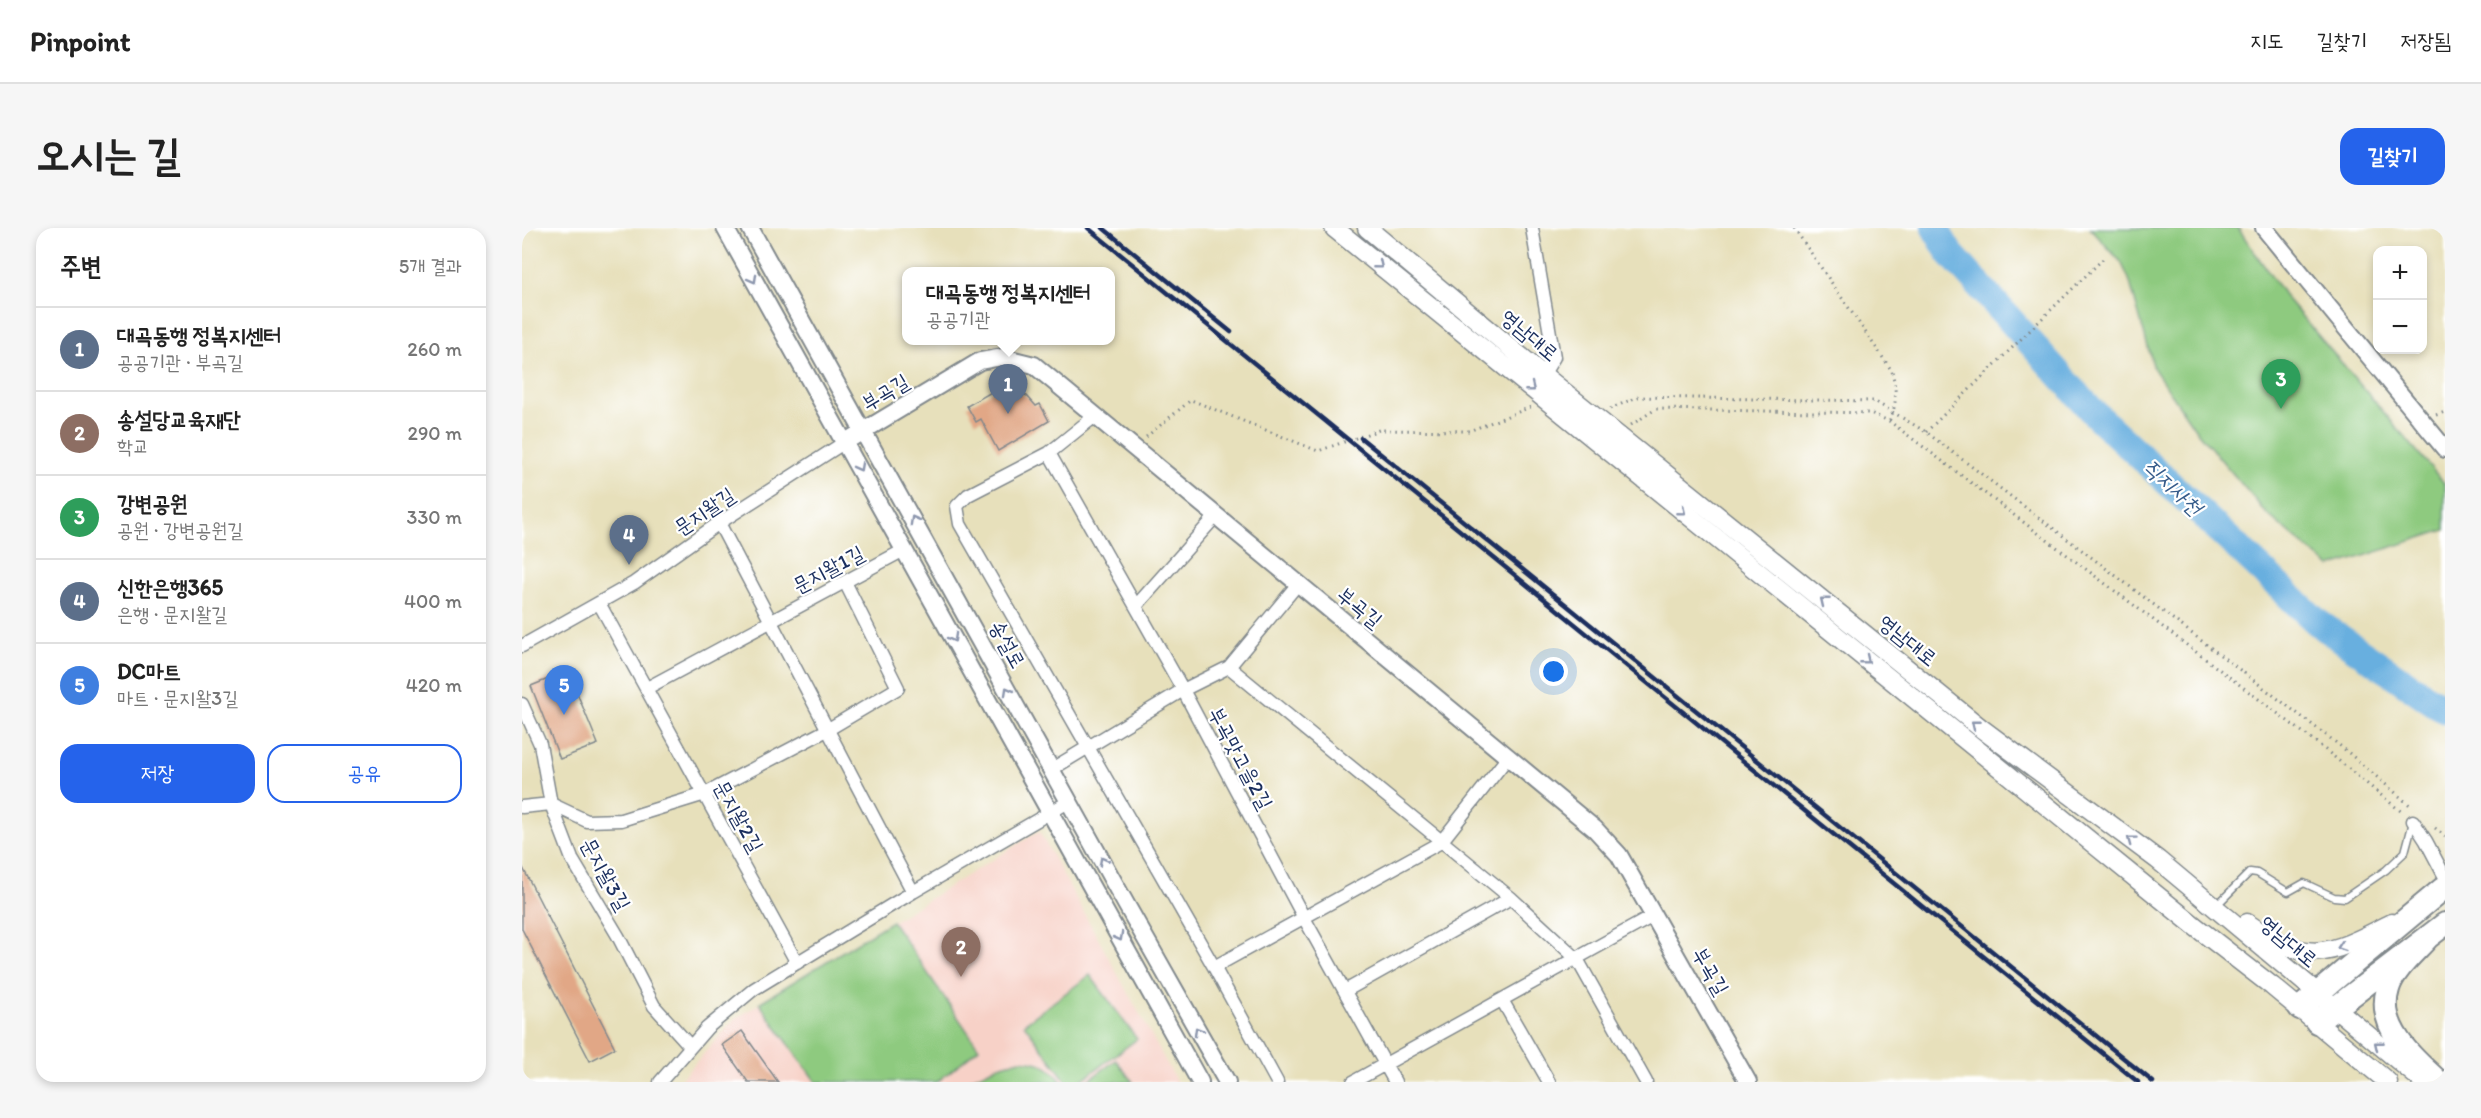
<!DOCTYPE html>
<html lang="ko">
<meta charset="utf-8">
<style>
body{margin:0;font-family:Itim,"Poor Story",sans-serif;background:#f6f6f6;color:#222}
.controls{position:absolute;right:18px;top:18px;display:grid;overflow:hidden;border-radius:12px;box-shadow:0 3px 9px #0003}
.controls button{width:54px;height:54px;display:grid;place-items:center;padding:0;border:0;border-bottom:2px solid #e0e0e0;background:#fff;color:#222;font:30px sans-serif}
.you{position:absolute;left:1032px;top:444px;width:21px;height:21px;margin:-15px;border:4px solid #fff;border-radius:50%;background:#1a73e8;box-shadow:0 0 0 9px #1a73e833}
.badge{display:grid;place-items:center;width:39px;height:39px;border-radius:50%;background:#2563eb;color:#fff;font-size:20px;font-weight:700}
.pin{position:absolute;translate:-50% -50px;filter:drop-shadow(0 2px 3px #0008)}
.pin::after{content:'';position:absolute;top:32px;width:21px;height:18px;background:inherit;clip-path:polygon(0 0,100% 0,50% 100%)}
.popup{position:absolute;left:380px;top:39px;width:213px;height:78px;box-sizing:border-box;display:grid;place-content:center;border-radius:12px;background:#fff;filter:drop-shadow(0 2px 4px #0005);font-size:20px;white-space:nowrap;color:#767676}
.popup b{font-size:22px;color:#222}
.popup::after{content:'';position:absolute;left:50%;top:100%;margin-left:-12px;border:12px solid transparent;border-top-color:#fff}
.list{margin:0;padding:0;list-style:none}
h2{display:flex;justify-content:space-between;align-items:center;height:78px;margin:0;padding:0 24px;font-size:26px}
h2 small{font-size:20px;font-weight:400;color:#767676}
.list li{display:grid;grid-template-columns:39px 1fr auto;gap:18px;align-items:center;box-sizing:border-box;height:84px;padding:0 24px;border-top:2px solid #e0e0e0}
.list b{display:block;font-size:22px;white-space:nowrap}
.list p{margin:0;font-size:20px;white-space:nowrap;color:#767676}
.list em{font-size:20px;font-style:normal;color:#767676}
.actions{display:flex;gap:12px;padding:18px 24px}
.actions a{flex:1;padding:14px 0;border:2px solid #2563eb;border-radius:18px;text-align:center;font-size:21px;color:#2563eb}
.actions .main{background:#2563eb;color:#fff}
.map{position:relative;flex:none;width:1923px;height:854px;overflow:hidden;border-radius:18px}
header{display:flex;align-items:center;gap:36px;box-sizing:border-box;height:84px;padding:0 30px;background:#fff;border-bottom:2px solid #e0e0e0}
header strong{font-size:28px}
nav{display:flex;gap:33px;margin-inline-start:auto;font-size:21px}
.intro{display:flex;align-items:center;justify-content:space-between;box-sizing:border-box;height:144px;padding:0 36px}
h1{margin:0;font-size:42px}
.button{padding:15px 27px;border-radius:18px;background:#2563eb;color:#fff;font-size:21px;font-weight:700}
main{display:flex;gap:36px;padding:0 36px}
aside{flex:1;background:#fff;border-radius:18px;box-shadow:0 3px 9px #0003}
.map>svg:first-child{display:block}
.built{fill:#f7d1c7}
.green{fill:#8eca7f;stroke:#547c6e;stroke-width:1.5}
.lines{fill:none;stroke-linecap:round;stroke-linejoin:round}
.river{stroke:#68afdf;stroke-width:28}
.building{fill:#e1a786}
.service-casing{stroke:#81888c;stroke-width:9}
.minor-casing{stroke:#81888c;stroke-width:15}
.tertiary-casing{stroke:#81888c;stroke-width:20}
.secondary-casing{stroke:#81888c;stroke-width:21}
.motorway-casing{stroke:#81888c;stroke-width:26}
.path{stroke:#81888c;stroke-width:3;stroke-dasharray:1.5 4.5;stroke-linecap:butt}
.service{stroke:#fff;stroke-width:6}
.minor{stroke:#fff;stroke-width:12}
.tertiary{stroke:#fff;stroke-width:16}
.secondary{stroke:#fff;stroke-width:18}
.motorway{stroke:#fff;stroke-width:22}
.rail{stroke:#1b2f5e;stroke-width:4.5}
.oneway{stroke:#8d97ae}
.labels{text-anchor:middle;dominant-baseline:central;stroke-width:4.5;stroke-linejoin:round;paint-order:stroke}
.street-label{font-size:21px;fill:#1b2f5e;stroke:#fff}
.water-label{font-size:22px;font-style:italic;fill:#365c8b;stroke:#fff}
</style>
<header>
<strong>Pinpoint</strong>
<nav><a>지도</a><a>길찾기</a><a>저장됨</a></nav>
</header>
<div class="intro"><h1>오시는 길</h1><a class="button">길찾기</a></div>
<main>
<aside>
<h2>주변<small>5개 결과</small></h2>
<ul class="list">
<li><span class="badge" style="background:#5c6f8a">1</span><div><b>대곡동행 정복지센터</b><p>공공기관 · 부곡길</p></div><em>260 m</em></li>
<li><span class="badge" style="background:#8d6e63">2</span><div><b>송설당교육재단</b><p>학교</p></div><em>290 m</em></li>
<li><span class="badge" style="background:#2e9e5b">3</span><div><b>강변공원</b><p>공원 · 강변공원길</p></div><em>330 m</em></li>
<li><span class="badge" style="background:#5c6f8a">4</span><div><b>신한은행365</b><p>은행 · 문지왈길</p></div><em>400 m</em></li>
<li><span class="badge" style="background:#3f7fe0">5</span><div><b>DC마트</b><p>마트 · 문지왈3길</p></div><em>420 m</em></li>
</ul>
<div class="actions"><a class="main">저장</a><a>공유</a></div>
</aside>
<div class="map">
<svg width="1923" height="854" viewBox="0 0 1923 854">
<rect width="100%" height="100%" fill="#fff"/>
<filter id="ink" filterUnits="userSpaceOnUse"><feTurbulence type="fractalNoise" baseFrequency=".0167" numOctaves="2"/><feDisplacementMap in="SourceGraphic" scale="12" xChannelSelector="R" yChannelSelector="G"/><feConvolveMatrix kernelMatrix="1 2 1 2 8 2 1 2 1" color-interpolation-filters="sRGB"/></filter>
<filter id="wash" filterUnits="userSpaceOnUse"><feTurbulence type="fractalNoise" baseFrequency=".008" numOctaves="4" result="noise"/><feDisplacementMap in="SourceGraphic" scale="24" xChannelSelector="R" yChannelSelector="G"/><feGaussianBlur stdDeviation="1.35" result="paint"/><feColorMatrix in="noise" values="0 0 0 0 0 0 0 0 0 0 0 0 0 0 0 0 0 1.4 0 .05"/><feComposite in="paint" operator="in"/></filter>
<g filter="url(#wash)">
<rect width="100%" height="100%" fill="#e7e0bb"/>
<!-- built -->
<path class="built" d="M517,603L655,854H156L213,791Z"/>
<!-- green -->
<path class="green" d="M1568,0H1716L1765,71L1923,256V302L1808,339L1745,286L1673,201L1632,141L1607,51L1599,34Z
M370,693L457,820L415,854H294L237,775Z
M568,747L615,811L557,854H545L502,796Z
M498,832C518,833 528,838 540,854H443L473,839Z
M594,832L611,854H564Z"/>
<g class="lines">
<!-- river -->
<path class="river" d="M1413,0L1427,24L1571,184L1795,394L1923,482"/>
</g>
<g id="blocks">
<!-- building -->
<path class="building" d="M492,151L500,166L505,168L514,178L518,176L527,193L476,223L459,191L454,194L445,178Z
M46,443L76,516L38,531L9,458Z
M0,638L93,820L68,833L0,701Z
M220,803L256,854H226L200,817Z"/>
</g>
</g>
<g filter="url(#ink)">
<use href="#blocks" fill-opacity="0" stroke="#81888c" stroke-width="1.5"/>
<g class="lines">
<!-- service casing -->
<g class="service-casing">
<path id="service" d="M1697,675L1728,644L1735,645L1766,664L1782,655L1812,669L1823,670L1864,642L1883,624L1891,594"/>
</g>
<!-- minor casing -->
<g class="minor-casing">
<path id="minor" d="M1010,0L1032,129L1021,147
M573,188L527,225L446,267L435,278L438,296L692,739L755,854
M527,225L661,462L781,688L873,854
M197,295L391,664
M77,375L275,735
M614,378L694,288
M0,418L112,355L197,295L323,214
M707,439L989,670L1055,731L1124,854
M125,460L382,322
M0,476L18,516L29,576L50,631L96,708L132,778L168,818
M530,541L661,462L707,439L775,357
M0,579L29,576L65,593L99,592L183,566L305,502L376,460L323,354
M1891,593L1904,613L1923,649
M692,739L919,614L986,529
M823,763L989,670
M980,772L1027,854
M138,854L185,800L232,761L391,664L548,573
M831,854L1131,688"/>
</g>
<!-- tertiary casing -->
<g class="tertiary-casing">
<path id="tertiary" d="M203,0L678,854
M228,0L605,678L705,854
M1742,0L1923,221
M323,214L458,133L480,129L512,137L1073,601L1097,627L1226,854"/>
</g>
<!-- secondary casing -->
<g class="secondary-casing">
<path id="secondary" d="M812,0L1674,699L1750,758L1866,854
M845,0L1021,147L1460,501L1636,632L1902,854
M1725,695C1788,739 1807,727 1870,695"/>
</g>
<!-- motorway casing -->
<g class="motorway-casing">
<path id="motorway" d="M1906,709C1893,724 1871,742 1866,761C1854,799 1892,832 1917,854
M1778,780L1923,659
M1795,794L1923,696"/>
</g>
<!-- path -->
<path class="path" d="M1272,0L1370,143C1374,161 1376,176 1367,193
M1088,181L1115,169L1352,173L1404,204L1821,520L1890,579
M1914,187L1923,184
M1109,197L1134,181L1348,185L1367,193L1795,515L1881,585
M1404,204L1584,28
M624,209L669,172L796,223L857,202L947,203L1009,179
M1913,600L1923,608"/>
<!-- service -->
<use href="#service" class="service"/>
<!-- minor -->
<use href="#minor" class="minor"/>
<!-- tertiary -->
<use href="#tertiary" class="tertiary"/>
<!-- secondary -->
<use href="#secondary" class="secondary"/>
<!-- motorway -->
<use href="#motorway" class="motorway"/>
<!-- rail -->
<path class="rail" d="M566,0L1616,854
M581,0L709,104
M839,210L1631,854"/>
</g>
<!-- one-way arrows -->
<defs><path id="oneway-chevron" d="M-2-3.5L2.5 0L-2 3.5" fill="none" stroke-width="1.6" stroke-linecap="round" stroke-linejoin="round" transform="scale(1.5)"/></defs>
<g class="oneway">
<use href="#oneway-chevron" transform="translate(857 37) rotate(39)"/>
<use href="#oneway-chevron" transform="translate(231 51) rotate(61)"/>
<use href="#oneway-chevron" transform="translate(1009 160) rotate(39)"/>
<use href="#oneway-chevron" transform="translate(337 239) rotate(62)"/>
<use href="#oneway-chevron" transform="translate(1160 283) rotate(39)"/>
<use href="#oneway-chevron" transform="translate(392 292) rotate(-119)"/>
<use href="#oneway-chevron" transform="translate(1302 373) rotate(-141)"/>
<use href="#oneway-chevron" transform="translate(431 410) rotate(61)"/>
<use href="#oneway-chevron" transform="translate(1344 432) rotate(39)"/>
<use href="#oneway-chevron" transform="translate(486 463) rotate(-119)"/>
<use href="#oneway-chevron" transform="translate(1453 496) rotate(-141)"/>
<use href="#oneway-chevron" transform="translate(1609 612) rotate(-143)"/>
<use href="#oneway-chevron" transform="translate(581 633) rotate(-118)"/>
<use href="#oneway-chevron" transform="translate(597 709) rotate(61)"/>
<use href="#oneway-chevron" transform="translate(1819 719) rotate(161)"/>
<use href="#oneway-chevron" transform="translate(676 803) rotate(-120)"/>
<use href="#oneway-chevron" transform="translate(1856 817) rotate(-141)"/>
</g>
</g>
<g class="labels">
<!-- street labels -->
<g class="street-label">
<text transform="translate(1008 107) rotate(40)">영남대로</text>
<text transform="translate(363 164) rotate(-31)">부곡길</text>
<text transform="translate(182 283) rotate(-34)">문지왈길</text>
<text transform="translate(306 341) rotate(-28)">문지왈1길</text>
<text transform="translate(838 379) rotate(39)">부곡길</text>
<text transform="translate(1386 412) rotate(39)">영남대로</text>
<text transform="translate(486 416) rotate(61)">송설로</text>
<text transform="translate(719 530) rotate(62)">부곡맛고을2길</text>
<text transform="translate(217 588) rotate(61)">문지왈2길</text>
<text transform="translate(84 646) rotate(61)">문지왈3길</text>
<text transform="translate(1767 713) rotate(40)">영남대로</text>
<text transform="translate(1189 743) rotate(60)">부곡길</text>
</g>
<!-- water labels -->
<g class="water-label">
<text transform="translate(1651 259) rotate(43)">직지사천</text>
</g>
</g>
</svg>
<div class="controls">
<button>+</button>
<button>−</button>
</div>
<div class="you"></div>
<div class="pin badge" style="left:486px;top:186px;background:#5c6f8a">1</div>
<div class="popup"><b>대곡동행 정복지센터</b>공공기관</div>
<div class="pin badge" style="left:439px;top:749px;background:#8d6e63">2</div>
<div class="pin badge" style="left:1759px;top:181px;background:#2e9e5b">3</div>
<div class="pin badge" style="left:107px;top:337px;background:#5c6f8a">4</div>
<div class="pin badge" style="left:42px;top:487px;background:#3f7fe0">5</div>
</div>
</main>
